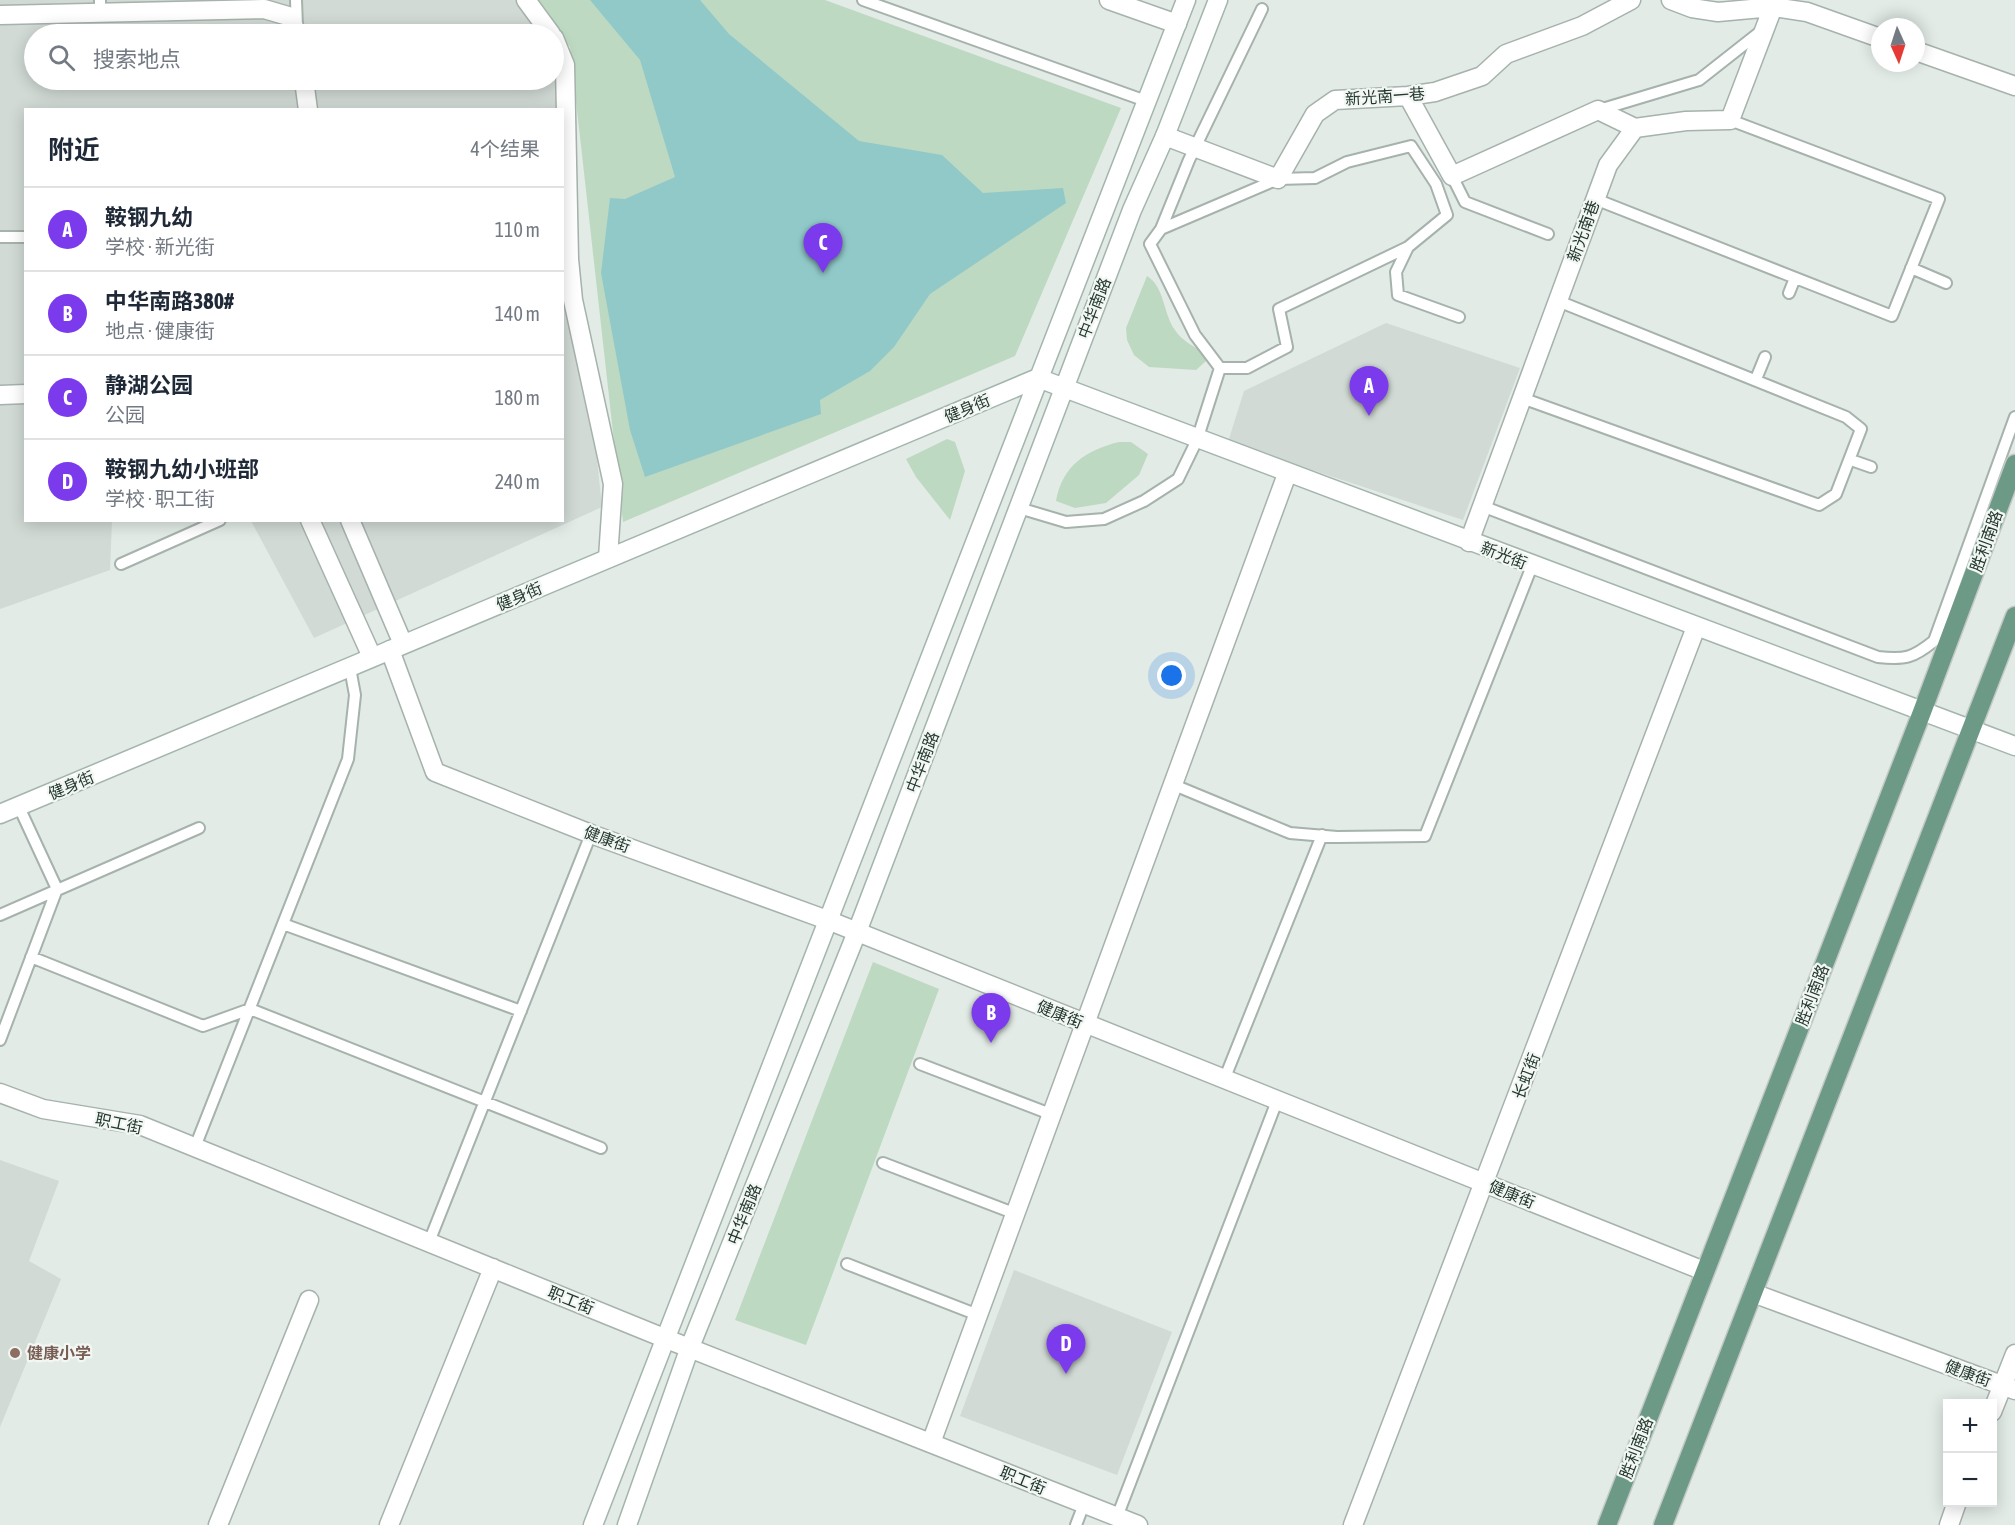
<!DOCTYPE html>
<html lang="zh">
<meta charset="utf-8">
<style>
body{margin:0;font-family:"Asap Condensed","Noto Sans SC",sans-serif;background:#f2f2f3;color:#1f2937}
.controls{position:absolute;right:18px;bottom:18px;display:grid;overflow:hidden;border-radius:0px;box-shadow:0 3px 15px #0003}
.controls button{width:54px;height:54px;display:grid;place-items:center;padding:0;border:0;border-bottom:2px solid #e0e1e3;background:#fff;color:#1f2937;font:30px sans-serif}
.compass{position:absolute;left:1871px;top:18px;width:54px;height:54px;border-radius:50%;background:#fff;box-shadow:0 3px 15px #0003;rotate:177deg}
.you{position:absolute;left:1172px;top:676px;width:21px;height:21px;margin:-15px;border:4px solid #fff;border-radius:50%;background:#1a73e8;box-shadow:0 0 0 9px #1a73e833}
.badge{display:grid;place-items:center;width:39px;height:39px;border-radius:50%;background:#7c3aed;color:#fff;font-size:20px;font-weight:700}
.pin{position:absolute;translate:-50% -50px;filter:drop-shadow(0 2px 3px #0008)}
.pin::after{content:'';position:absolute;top:32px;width:21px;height:18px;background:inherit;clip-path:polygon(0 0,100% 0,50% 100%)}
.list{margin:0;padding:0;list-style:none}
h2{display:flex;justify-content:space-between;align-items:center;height:78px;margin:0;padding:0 24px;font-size:26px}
h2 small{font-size:20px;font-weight:400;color:#747a83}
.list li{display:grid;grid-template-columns:39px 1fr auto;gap:18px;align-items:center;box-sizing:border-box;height:84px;padding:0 24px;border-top:2px solid #e0e1e3}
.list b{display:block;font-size:22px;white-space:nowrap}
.list p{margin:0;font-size:20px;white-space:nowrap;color:#747a83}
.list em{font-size:20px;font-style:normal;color:#747a83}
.icon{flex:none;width:33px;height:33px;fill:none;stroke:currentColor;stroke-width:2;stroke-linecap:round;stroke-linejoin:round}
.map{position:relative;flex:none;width:2015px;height:1525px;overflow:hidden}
.search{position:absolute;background:#fff;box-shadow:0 3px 15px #0003;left:24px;top:24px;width:540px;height:66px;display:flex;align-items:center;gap:15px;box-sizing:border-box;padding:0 21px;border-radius:33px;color:#747a83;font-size:22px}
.panel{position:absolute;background:#fff;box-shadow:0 3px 15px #0003;left:24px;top:108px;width:540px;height:414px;border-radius:0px}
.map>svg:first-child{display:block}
.built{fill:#d1dad4}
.green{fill:#bed9c1}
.water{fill:#91c9c9}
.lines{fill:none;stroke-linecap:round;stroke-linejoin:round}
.lane-casing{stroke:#a6b2ac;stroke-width:14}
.street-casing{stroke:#a6b2ac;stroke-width:21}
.secondary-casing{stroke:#a3b5ac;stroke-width:21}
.primary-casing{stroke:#c2c8c5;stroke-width:21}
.lane{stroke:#fff;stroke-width:10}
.street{stroke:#fff;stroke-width:18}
.secondary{stroke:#fff;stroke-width:18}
.primary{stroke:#6c9a87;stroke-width:18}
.education-dot{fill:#8d6e63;stroke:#f2f7f4;stroke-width:2}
.labels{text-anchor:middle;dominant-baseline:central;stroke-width:4.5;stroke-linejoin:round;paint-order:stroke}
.street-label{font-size:16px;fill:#253930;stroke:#f2f7f4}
.education-label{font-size:16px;font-weight:bold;fill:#785e54;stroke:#f2f7f4;text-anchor:start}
</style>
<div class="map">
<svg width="2015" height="1525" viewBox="0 0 2015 1525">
<rect width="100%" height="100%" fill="#e2ebe6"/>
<!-- built -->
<path class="built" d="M0,0H516L545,34H34V80H554V45L556,48L561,109L26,110V520L112,521L110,570L0,609Z
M563,134L602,507L314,638L251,521L562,520Z
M1386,323L1520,368L1463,520L1228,442L1244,391Z
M0,1160L59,1181L29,1261L61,1279L0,1427Z
M1014,1270L1172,1332L1117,1475L960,1416Z"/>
<!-- green -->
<path class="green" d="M534,0H825L1121,108L1015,356L623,522L570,47Z
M1147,276C1165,287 1163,314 1175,330C1182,341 1195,347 1205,353L1206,361L1196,370L1149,367L1134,355L1127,340L1126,328Z
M947,439L955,442L965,471L950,520L916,477L906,459Z
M1119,442H1131L1148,454L1139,475L1106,503L1075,508L1056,501C1062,466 1086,450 1119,442Z
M873,962L939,989L806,1345L735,1320Z"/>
<!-- water -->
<path class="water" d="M590,0H700L729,34L859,141L942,155L983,193L1063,188L1066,203L930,294L894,347L870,371L820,400L821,414L645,477L630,430L601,273L610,198L625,199L675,177L640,60Z"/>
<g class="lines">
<!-- lane casing -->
<g class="lane-casing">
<path id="lane" d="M100,0V12
M296,0L297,26
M863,0L1146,101
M1599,110L1699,80L1760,32
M1452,176L1465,202L1548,234
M1595,199L1892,316L1939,199L1730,120
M1161,229L1189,160L1262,9
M0,237H26
M1408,247L1396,272L1398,295L1459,317
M1911,268L1946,283
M1789,293L1795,278
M1756,379L1765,357
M1522,398L1819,505L1836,494L1861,429L1846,417L1558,301
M1851,460L1871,467
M1482,506L1878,657C1905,660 1913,658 1934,641L2015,417
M1019,508L1066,522L1104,519L1144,501L1178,479L1197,440L1220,368L1195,335L1150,244L1161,229L1278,179L1315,178L1347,162L1411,146L1436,184L1447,215L1408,247L1279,309L1287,347L1247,368H1220
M121,564L220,520
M1174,785L1290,833L1337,837L1425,836L1532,566
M0,915L199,828
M283,924L521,1011
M31,957L203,1026L250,1009L601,1148
M0,1040L57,889L19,807
M920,1064L1053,1115
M1224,1080L1322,835
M195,1147L348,759L355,695L350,668
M883,1163L1016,1214
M429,1242L591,834
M847,1264L978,1315
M1117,1517L1277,1101
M1076,1525L1084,1504"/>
</g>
<!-- street casing -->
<g class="street-casing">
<path id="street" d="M526,0L551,34
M1109,0L1177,24
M1671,0L1692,8L1718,12L1773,7L1807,12L1880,38
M0,15L264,9L288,16L298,34
M554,38L565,65L569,259L573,300L613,484L608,558
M1916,51L2015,86
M304,80L308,110
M1408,96L1452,176L1598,110L1635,128
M1165,136L1278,179L1315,114L1335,100L1408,96L1435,92L1482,76L1506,54L1582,26L1631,0
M0,395L26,394
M310,520L372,657
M350,520L403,644
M1469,542L1608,165L1635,128L1686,121L1730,120L1773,7
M390,650L435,772L591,834L830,921L1704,1271
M0,1093L43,1109L140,1125L664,1338L1138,1525
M1753,1293L2015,1390
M1992,1412L2015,1354
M931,1443L1287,474
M218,1525L309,1300
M389,1525L493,1268
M1353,1525L1696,627
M1949,1525L1957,1502"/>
</g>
<!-- secondary casing -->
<g class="secondary-casing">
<path id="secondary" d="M0,814L1038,378L2015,746
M593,1525L1186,0
M627,1525L690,1347L857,932L1132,210L1165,136L1218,0"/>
</g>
<!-- primary casing -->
<g class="primary-casing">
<path id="primary" d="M1607,1525L1922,712L2015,464
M1663,1525L2015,616"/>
</g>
<!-- lane -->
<use href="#lane" class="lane"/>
<!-- street -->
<use href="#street" class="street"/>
<!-- secondary -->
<use href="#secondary" class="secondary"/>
<!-- primary -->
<use href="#primary" class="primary"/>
</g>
<!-- markers -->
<circle class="education-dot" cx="15" cy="1353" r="6"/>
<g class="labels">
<!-- street labels -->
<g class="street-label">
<text transform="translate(1385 96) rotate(-4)">新光南一巷</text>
<text transform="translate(1583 231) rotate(-70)">新光南巷</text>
<text transform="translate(1094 308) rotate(-69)">中华南路</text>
<text transform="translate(967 408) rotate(-23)">健身街</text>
<text transform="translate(1986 541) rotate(-70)">胜利南路</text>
<text transform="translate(1504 555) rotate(21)">新光街</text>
<text transform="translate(519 596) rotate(-23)">健身街</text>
<text transform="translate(922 762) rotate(-69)">中华南路</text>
<text transform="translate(71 785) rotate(-23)">健身街</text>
<text transform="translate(607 839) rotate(20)">健康街</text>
<text transform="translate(1812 995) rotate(-69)">胜利南路</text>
<text transform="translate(1060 1014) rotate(22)">健康街</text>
<text transform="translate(1526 1076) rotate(-69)">长虹街</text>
<text transform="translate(119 1123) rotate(12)">职工街</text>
<text transform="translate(1512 1194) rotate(22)">健康街</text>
<text transform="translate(744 1214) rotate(-68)">中华南路</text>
<text transform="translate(571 1300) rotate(22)">职工街</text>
<text transform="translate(1968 1373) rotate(20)">健康街</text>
<text transform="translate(1636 1448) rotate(-69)">胜利南路</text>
<text transform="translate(1023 1480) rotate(22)">职工街</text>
</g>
<!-- education labels -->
<g class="education-label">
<text x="27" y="1353">健康小学</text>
</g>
</g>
</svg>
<div class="controls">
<button>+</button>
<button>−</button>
</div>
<svg class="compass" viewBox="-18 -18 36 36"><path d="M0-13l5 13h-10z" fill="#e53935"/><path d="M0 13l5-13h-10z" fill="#747a83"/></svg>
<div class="you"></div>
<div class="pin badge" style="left:1369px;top:416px">A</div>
<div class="pin badge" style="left:991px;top:1043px">B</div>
<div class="pin badge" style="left:823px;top:273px">C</div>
<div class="pin badge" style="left:1066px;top:1374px">D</div>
<div class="search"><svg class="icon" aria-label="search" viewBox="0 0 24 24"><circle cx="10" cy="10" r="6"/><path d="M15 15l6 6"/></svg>搜索地点</div>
<section class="panel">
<h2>附近<small>4个结果</small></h2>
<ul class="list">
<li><span class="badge">A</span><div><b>鞍钢九幼</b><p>学校 · 新光街</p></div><em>110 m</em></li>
<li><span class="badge">B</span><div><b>中华南路380#</b><p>地点 · 健康街</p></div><em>140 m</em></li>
<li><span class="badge">C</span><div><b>静湖公园</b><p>公园</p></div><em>180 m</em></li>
<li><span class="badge">D</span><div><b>鞍钢九幼小班部</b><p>学校 · 职工街</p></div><em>240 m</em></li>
</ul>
</section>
</div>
